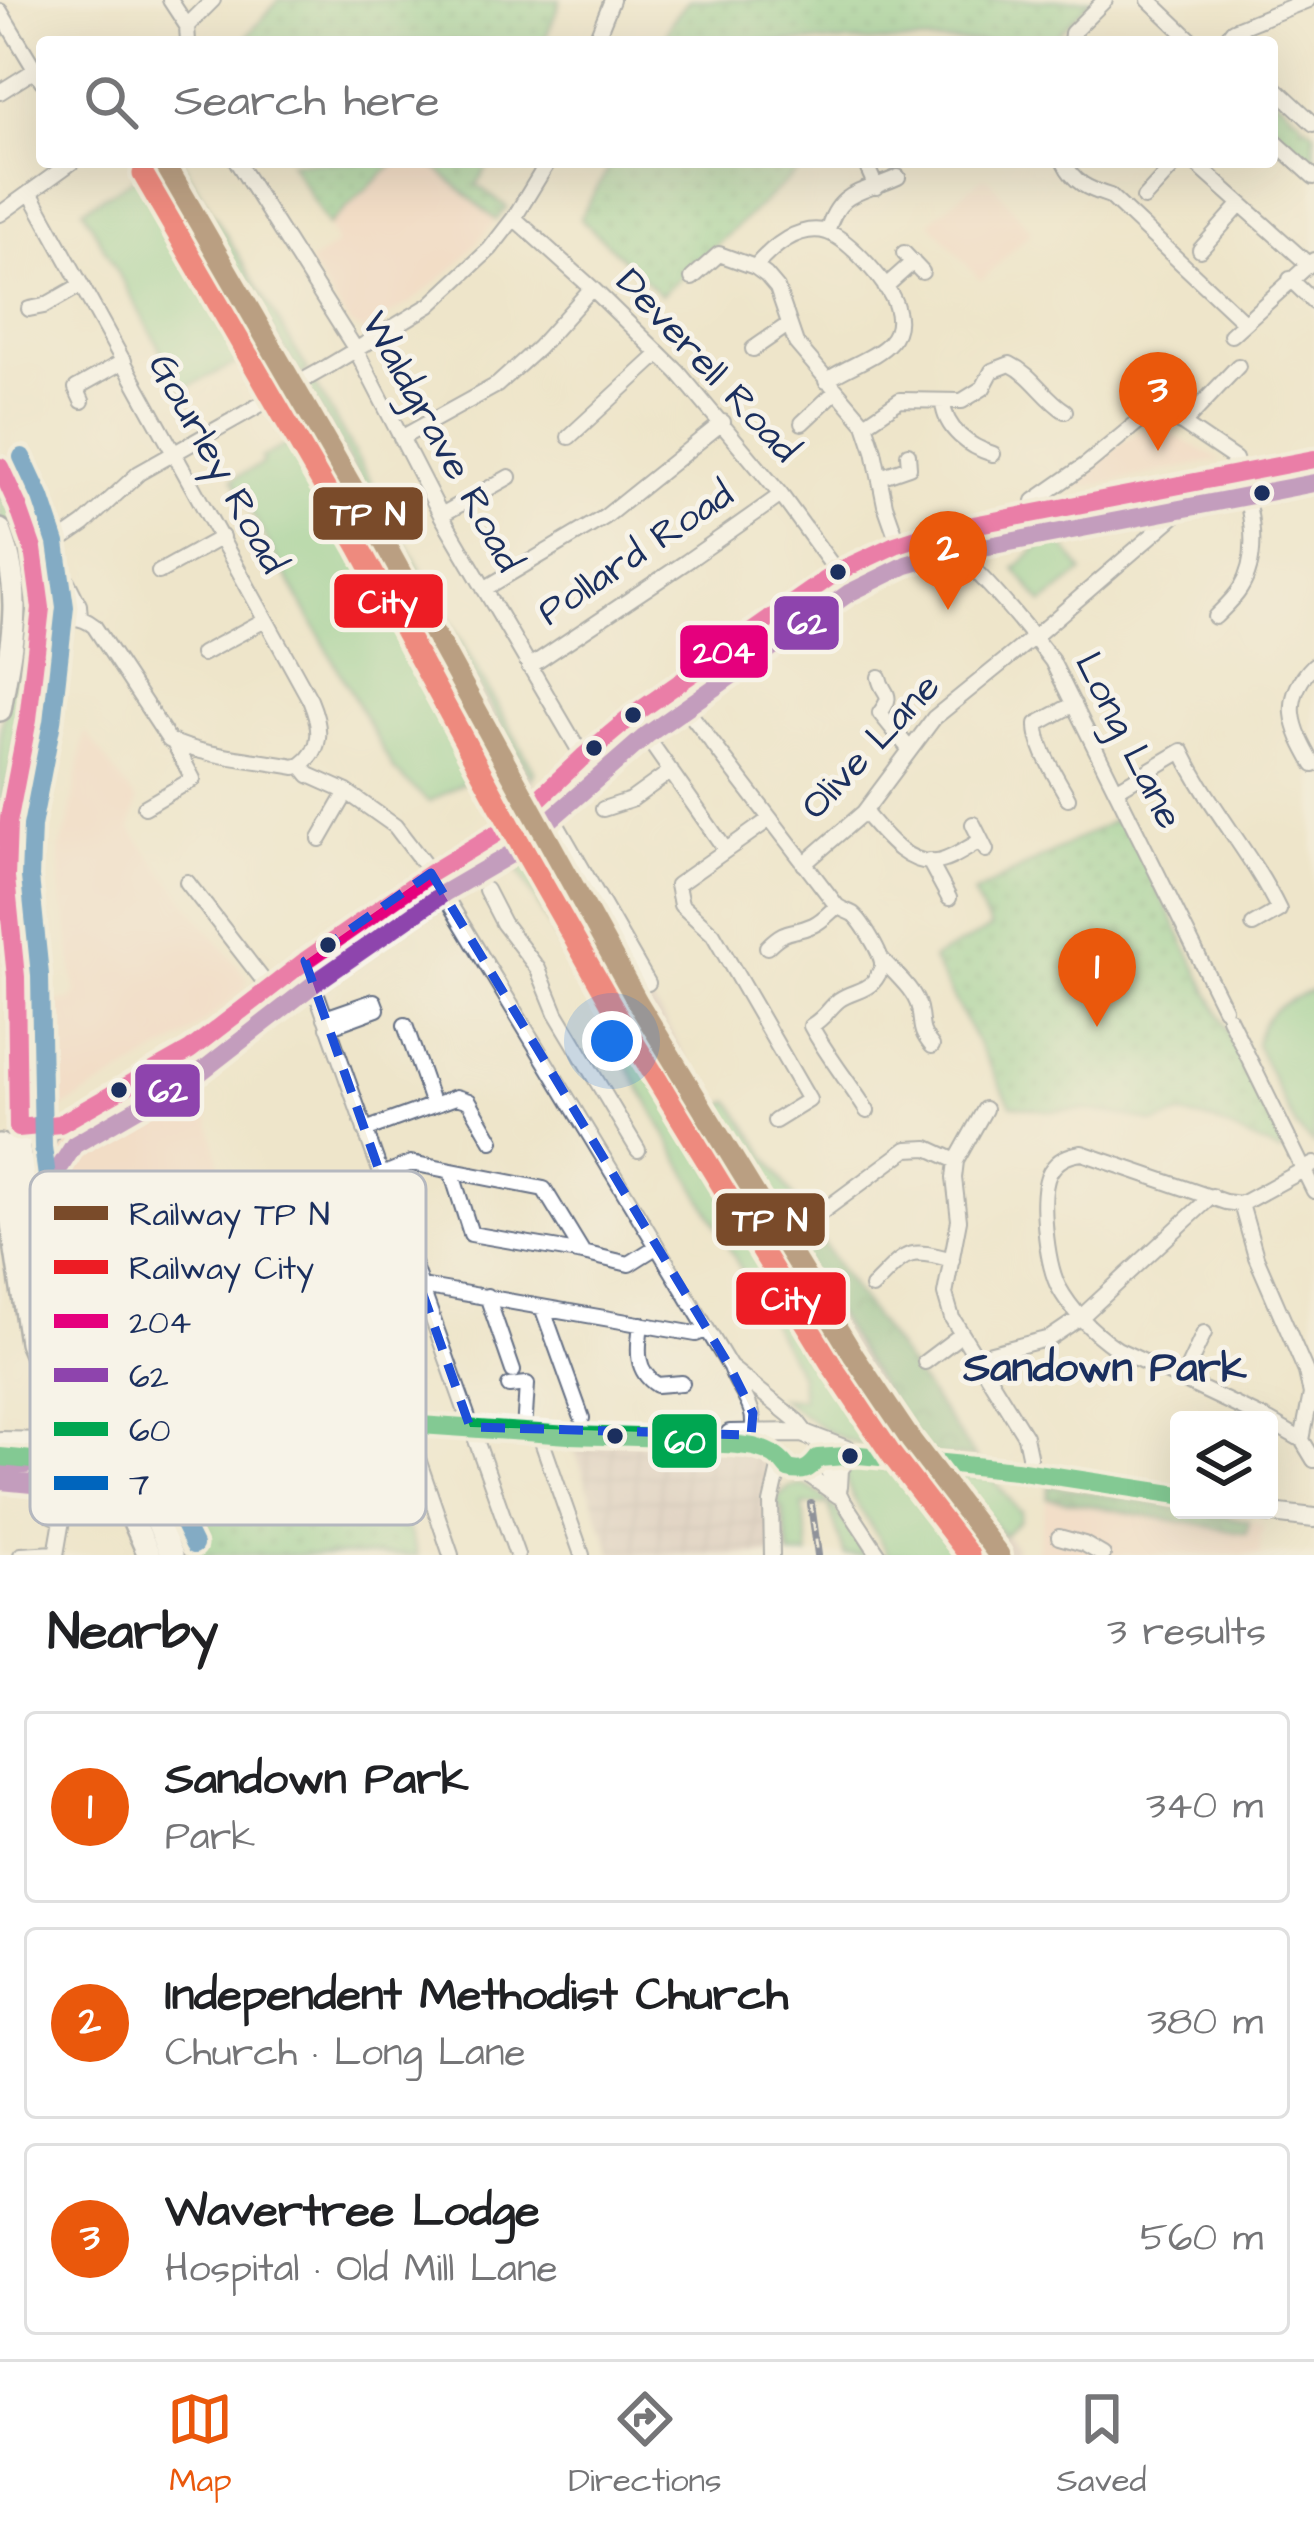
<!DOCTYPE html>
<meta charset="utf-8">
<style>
body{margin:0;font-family:"Architects Daughter",sans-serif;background:#f6f6f6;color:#202124}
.controls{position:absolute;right:36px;bottom:36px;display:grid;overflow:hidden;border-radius:12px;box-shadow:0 12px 48px #0002}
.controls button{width:108px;height:108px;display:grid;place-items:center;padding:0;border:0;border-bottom:3px solid #e0e0e0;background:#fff;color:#202124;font:60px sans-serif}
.you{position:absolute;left:612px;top:1041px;width:42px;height:42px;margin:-30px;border:9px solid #fff;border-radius:50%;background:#1a73e8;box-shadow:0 0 0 18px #1a73e833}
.badge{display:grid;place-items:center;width:78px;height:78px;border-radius:50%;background:#ea580c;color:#fff;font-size:39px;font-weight:700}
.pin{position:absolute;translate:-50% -99px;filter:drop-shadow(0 3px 6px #0008)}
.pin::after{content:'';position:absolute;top:63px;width:42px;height:36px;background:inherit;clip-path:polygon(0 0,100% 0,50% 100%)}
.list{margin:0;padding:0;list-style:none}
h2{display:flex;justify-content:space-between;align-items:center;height:156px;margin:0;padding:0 48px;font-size:51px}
h2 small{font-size:39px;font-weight:400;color:#757577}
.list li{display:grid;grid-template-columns:78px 1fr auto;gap:36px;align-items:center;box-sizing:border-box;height:192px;margin:0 24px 24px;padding:0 24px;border:3px solid #e0e0e0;border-radius:12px}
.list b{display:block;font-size:45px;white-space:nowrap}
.list p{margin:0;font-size:39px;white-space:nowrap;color:#757577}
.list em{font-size:39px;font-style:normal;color:#757577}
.icon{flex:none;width:66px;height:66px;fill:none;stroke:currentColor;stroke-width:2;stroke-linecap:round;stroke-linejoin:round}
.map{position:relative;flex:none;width:1314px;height:1555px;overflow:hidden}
.search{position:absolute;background:#fff;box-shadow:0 12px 48px #0002;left:36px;right:36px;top:36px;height:132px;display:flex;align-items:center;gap:30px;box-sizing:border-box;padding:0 42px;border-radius:12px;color:#757577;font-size:45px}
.sheet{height:804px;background:#fff}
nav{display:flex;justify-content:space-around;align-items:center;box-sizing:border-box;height:168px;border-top:3px solid #e0e0e0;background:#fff;font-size:33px;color:#757577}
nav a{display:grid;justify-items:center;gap:6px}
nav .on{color:#ea580c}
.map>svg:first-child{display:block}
.built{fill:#f5d2c2}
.industrial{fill:url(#industrial-grid)}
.railway{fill:#d1bfbd}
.green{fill:#7fcc8b;stroke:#4d7e74;stroke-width:3}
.forest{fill:url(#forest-crowns);stroke:#41706a;stroke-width:3}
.park{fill:url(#park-dots);stroke:#4d7e74;stroke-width:3}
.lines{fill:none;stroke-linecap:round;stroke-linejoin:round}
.minor-casing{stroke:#656f84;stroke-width:18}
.major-casing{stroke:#656f84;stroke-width:22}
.highway-casing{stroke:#656f84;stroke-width:26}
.minor{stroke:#fff;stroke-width:14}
.major{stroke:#fff;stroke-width:18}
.highway{stroke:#fff;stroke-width:21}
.rail-casing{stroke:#1b2f5e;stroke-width:8}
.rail{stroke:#f7f3e8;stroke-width:3;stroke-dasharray:9;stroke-linecap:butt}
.bus-1-casing{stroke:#f7f3e8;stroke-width:27}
.bus-2-casing{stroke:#f7f3e8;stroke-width:27}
.bus-3-casing{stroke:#f7f3e8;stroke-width:27}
.bus-4-casing{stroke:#f7f3e8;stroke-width:27}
.bus-1{stroke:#e5007d;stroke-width:18}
.bus-2{stroke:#8e44ad;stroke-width:18}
.bus-3{stroke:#00a651;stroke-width:18}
.bus-4{stroke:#0065bd;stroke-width:18}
.rail-1-casing{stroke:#f7f3e8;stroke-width:30}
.rail-2-casing{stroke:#f7f3e8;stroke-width:30}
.rail-1{stroke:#7a4b2a;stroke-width:21}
.rail-2{stroke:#ed1c24;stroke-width:21}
.marked{fill:none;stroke:#1d4ed8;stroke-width:9;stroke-dasharray:24 15;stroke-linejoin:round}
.bus-dot{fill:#1b2f5e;stroke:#f7f3e8;stroke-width:4.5}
.labels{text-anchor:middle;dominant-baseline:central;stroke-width:10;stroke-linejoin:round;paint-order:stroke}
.street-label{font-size:39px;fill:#1b2f5e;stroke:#f7f3e8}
.neighbourhood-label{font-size:42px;font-weight:bold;fill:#1b2f5e;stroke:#f7f3e8}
.key{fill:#f7f3e8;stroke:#b5b8bf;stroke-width:3}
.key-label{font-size:33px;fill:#1b2f5e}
.line-badge{stroke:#f7f3e8;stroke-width:4.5}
.badge-label{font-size:33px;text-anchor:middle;font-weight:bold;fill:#fff}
</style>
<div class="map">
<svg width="1314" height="1555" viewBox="0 0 1314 1555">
<defs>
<pattern id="industrial-grid" width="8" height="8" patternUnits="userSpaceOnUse" patternTransform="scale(3)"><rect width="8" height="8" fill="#d1bfbd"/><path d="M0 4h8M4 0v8" fill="none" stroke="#b3a4a5"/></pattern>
<pattern id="forest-crowns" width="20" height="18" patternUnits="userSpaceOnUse" patternTransform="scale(3)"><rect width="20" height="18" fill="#67b077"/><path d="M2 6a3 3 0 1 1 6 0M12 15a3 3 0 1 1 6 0" fill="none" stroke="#549065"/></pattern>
<pattern id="park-dots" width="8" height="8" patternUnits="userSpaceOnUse" patternTransform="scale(3)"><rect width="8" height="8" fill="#7fcc8b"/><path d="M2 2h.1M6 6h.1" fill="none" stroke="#67a675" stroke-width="1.8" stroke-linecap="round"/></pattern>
</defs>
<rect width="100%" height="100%" fill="#f7f3e8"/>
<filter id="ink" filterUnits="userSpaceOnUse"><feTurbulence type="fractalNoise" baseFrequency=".00833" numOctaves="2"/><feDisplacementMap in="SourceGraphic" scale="24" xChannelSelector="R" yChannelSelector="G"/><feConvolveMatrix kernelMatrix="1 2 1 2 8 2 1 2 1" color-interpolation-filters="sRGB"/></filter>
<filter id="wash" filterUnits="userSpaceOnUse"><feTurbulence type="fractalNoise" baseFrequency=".004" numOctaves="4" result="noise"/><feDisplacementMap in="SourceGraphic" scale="48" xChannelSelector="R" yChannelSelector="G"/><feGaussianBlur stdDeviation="2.7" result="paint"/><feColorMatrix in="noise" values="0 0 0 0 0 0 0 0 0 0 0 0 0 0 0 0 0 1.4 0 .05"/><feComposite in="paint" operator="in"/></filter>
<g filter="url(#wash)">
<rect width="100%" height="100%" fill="#eee5ca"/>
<!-- built -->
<path class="built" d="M396,162H429L496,220L458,264L411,302L363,331L349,324L309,263L337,244L328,225Z
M983,177L990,180L1031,232L981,281L930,222Z
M1152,424L1221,460L1059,492L1124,441Z
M85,731L137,802L130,829L247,979L244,990L186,1037L45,1118L38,1113L27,1007L71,1000L76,994L66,918L61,901L60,849L68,826Z
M196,1061L243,1269L169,1286L190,1387L185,1428L140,1430L89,1386L73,1357L64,1331L39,1173L46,1159L55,1149Z
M1049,1485L1249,1521L1263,1526L1259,1551L1263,1555H1036Z"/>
<!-- industrial -->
<path class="industrial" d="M569,1435L780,1457L782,1506L790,1555H613Z"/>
<!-- railway -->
<path class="railway" d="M148,162H182L287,335L535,772L532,778L535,783L531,789L614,936L738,1144L758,1169L791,1224L783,1228L879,1383L929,1455L888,1451L799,1314L780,1316L766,1272L752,1238L710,1165L622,1027L585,962L529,860L535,856L278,399L280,386L273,390Z
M920,1473L954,1474L1016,1548L1012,1552L1014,1555H969L962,1541L967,1536Z"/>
<!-- green -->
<path class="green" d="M175,162H182L308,371L300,375Z
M151,168L232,314L238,311L280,386L273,390C258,384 258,365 244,360L182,389L83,209Z
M313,380L535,772L532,778L306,384Z
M285,395L394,587L509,810L501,809L488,784L481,779L463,783L429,802L394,770L233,479L263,463L261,458L291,442V434L278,410L282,406L278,399Z
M0,482L22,534L35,610L0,832V734L10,682L8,536L0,518Z
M1054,532L1083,572L1043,604L1015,569Z
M521,831L536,856L530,861L622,1027L710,1165L752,1238L766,1272L780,1315L798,1314L888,1451C841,1444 817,1425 780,1398L802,1399L800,1375L504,844Z
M1314,990V1145L1296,1127L1256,1044C1261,1011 1286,1000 1314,990Z
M731,1101L818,1235L804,1239L791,1224L758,1169L738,1144L718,1108Z
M859,1465L900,1470L949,1544L953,1555H888C877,1530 845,1495 845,1472Z
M954,1474L992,1478L1018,1510L1021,1511L1020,1520L1003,1536Z
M803,1485C833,1497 849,1528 865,1555H845L828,1504L803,1505L809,1555H790L782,1507L778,1506V1497L790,1487Z"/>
<!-- forest -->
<path class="forest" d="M791,1224L804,1239L818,1235L849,1283L976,1458L929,1455L879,1383L783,1228Z
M1049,1485L1249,1521L1247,1534L1047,1498Z"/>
<!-- park -->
<path class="park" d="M279,0H561L544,42H242Z
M689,0H1092L1058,34L1057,42H663L672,21Z
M1272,95L1301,120L1303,126L1306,125L1314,132V171L1282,142L1277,132L1272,134Z
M290,162H396L328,225Z
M429,162H490L477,185L507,207L496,220Z
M612,162H808L661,295L580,218Z
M1122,816L1283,1144L1280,1153L1213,1121L1181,1115L1155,1123L1118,1114L1083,1110L1051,1111L1011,1105L932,959L991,928L973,894Z
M366,1438L368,1454L381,1453L418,1555H185L173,1521L180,1517L175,1507L167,1510L160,1491L162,1484L169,1477L202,1475L223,1468L262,1463L306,1445Z"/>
</g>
<g filter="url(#ink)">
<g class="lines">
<!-- minor casing -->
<g class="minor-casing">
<path id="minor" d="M170,0L187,26L188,42
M1149,0L1193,42
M0,11L42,81
M187,26L213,0
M595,42L612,0
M1071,42L1072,33L1105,0
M1224,42L1233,30L1308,0
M1272,85L1314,124
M0,92L35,70
M1272,139L1314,177
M237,162L356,350L441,515L583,757
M1064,162C1074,183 1088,189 1110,196L1243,321
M1194,162L1308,264
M868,169L876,187
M31,194L310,700C320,724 325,748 301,765
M1144,198L1177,162
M0,214L72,162
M514,218L592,288L678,372L781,495L837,572
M827,232C839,189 861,194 898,177
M1200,250L1241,204
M904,253L922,272
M755,267C772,247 799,224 827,232C849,239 891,286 896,307C900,320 899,332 890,342C878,357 843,368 826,381
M692,278L719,254L755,267L766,275L777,288L796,343L865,424L874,451L885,505L898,542
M1290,279L1314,302
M885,287L913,262
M29,309L44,306L81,285
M1231,335L1314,260
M753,349L789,324
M82,401L76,388L124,361
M943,403C945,429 969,447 993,454
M802,423L835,392
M865,424L900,400L962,401L983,388L992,371L1010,364C1033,375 1044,398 1065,411
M1183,424L1238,366
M569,437L659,354
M401,438L497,385L538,348L592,288
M880,477L909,467L908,454
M1032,513L1034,501L1087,464L1144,417L1152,414H1162L1183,424L1235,459C1248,498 1264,551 1240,589C1234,599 1224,608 1215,617
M441,515L509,477
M932,533C974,563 1020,619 1052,661L1224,1008
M159,572L222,537
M484,589L605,517L723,422
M80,618L79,605L56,559L61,540L84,524L139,473L327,367L430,305L490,249L514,218L548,162
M39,639C56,621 73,609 94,626L169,740C200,756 259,760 295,767L301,765
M202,654L265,620
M1314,665C1280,699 1292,727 1314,765
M529,667L686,562L781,495
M879,677C882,695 896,692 880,713L910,750
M678,698L837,906C842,910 848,911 853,914C861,920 883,955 882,965C882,969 876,979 873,982C864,992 849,992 839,1000C828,1009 826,1017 811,1026C828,1057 848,1081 867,1111
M632,716L725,849
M301,765L309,775L347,792L395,826L431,873L730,1367C738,1391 760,1409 751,1435
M1116,790L1182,751C1209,807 1252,854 1279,910L1253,925
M541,797L648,983
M1068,798C1057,777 1036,748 1037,724L1074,704
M145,807L193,779L174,743
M603,809L631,800L671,771
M864,812C882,832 905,865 936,862C950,861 968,847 981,841
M770,819L677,885L681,905L713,934L809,1100L775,1121
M973,824L986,850
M320,839L347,792
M929,861L949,898
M804,864L864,812L934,718L1034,637L1192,501L1194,482
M187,882L270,989
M486,890L503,923L538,969L556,1013L638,1150
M767,947C788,926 791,935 813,925C822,921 829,913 837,906
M881,958C893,972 915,990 919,1008C923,1026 918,1029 932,1046
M305,961L517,1555
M325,1018L374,1001L377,1009L328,1027
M1229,1018L1314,1191
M405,1025L433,1105
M985,1109L956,1161L954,1178L959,1220L945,1294L952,1318L1025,1436L1029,1455V1471
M365,1130L456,1097L469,1101L492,1141
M12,1142L37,1138L190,1050L305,961L431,873L497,835L632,716L837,572L898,542L932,533L1314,459
M451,1171L471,1234L583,1253L629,1264L656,1247
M382,1175L411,1163L544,1189L583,1253
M24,1182C32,1164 47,1147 53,1129
M1241,1204L1256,1257L1306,1372L1311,1394L1302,1440L1314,1460
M815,1217L907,1149L928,1148L956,1161
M422,1286L696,1334L706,1330
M872,1287C906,1254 904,1246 952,1260
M487,1296L513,1371
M542,1307L582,1418
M210,1313L256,1314L273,1329L291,1335L351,1315L369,1321L396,1322L428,1311
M369,1321V1337L391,1371
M641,1324C638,1348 634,1370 657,1385L682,1383
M272,1338L283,1437
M976,1357L1050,1338L1081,1317L1212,1196
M925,1362L962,1334
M730,1367L797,1421L807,1434
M218,1368L221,1389
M274,1375L353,1355
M1182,1380L1204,1333
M509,1386L527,1384L524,1432
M187,1388L193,1418L192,1438
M210,1391L276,1383
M1267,1420L1117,1349C1094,1333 1072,1312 1058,1286C1047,1263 1038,1194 1050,1172C1058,1159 1068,1155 1082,1153L1225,1202L1241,1204L1314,1164
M1269,1421L1302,1440
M406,1424L451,1555
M539,1433L582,1555
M818,1460L828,1471L842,1499L879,1555
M804,1472L838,1496
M0,1473C34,1475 41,1483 52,1515L62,1520
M63,1516L81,1506L107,1502
M1059,1537L1084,1544L1103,1555
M21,1555L56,1553
M56,1555L66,1497L64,1481
M772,1555L771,1503L781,1459"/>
</g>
<!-- major casing -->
<g class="major-casing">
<path id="major" d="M93,1403L141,1441
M730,1434L802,1433L854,1453
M0,1441L93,1443L221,1438L238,1447
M0,1457L65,1463L176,1460L283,1437L356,1426L391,1423L569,1435L672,1438L683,1442L747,1445L780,1457
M780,1457C789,1476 809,1477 818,1458
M818,1458L859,1455L1016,1470L1179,1495
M35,1463L131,1514
M838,1487L839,1469L847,1457
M149,1503L156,1480L176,1460
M1246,1510L1314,1518"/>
</g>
<!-- highway casing -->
<g class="highway-casing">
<path id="highway" d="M0,467L18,506L33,549L41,608L28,719L8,823L6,878L16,977L19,1149L26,1203L43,1298L58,1360L126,1460L149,1503L172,1555
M0,530C25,594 11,645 0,710
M0,1145L30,1342L67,1427L113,1483L126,1504L149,1555"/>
</g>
<!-- minor -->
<use href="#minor" class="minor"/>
<!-- major -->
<use href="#major" class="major"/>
<!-- highway -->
<use href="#highway" class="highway"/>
<!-- rail casing -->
<g class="rail-casing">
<path id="rail" d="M590,928C618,987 646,1044 679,1101C719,1169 766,1237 785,1315
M811,1504L818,1555"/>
</g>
<!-- rail -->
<use href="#rail" class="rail"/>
<!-- bus-1 casing -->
<g class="bus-1-casing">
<path id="bus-1" d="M0,467L18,506L33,549L41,608L28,719L8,823L6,878L16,977L18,1128L60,1124L190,1050L305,961L431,873L512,824L583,757L632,716L837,572L895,545L932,533L1314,459"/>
</g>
<!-- bus-2 casing -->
<g class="bus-2-casing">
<path id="bus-2" d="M146,1447L80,1350L73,1327L48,1186L74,1145L202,1071L319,980L444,893L511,854L647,735L849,593L906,565L937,556L1314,483
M0,1465C45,1468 93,1453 79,1397C75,1381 67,1366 60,1352
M1,1481L63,1487L127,1484"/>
</g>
<!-- bus-3 casing -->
<g class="bus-3-casing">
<path id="bus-3" d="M0,1457L65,1463L176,1460L283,1437L391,1423L569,1435L672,1438C709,1451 763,1432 788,1469C803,1473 809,1470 818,1458L859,1455L1016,1470L1179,1495"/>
</g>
<!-- bus-4 casing -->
<g class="bus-4-casing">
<path id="bus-4" d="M22,457L41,498L56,543L65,607L52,722L32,826L30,877L40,975L43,1147L50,1199L66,1293L80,1350L147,1449L194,1545
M64,1362L88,1414L141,1482"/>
</g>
<!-- bus-1 -->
<use href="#bus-1" class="bus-1"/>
<!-- bus-2 -->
<use href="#bus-2" class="bus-2"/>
<!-- bus-3 -->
<use href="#bus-3" class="bus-3"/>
<!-- bus-4 -->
<use href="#bus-4" class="bus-4"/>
<!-- rail-1 casing -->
<g class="rail-1-casing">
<path id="rail-1" d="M164,162L380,535L638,1003L854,1356L910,1439L999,1555"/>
</g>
<!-- rail-2 casing -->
<g class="rail-2-casing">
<path id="rail-2" d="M143,174L359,547L522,847L618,1016L834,1369L891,1454L969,1555"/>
</g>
<!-- rail-1 -->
<use href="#rail-1" class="rail-1"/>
<!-- rail-2 -->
<use href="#rail-2" class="rail-2"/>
</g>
</g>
<!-- marked area -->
<path d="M0 0H1314V1555H0ZM431,873L730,1367L753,1413L751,1435L470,1427L305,961Z" fill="#eee5ca" fill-opacity=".55" fill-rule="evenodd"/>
<path class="marked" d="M431,873L730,1367L753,1413L751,1435L470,1427L305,961Z"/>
<!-- markers -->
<g class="bus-dot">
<circle cx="1262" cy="493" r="10"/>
<circle cx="838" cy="572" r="10"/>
<circle cx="633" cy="715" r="10"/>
<circle cx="594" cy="748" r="10"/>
<circle cx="328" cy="945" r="10"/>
<circle cx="119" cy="1090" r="10"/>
<circle cx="615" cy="1436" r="10"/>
<circle cx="850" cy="1456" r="10"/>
</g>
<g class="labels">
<!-- street labels -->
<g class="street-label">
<text transform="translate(707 366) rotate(47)">Deverell Road</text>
<text transform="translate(441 442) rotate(61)">Waldgrave Road</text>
<text transform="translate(217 464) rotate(61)">Gourley Road</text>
<text transform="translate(636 554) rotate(-34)">Pollard Road</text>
<text transform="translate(1128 741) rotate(63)">Long Lane</text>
<text transform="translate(871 747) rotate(-47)">Olive Lane</text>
</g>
<!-- neighbourhood labels -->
<g class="neighbourhood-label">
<text x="1105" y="1369">Sandown Park</text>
</g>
</g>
<!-- legend -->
<rect x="30" y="1171" width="396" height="354" rx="18" class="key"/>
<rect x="54" y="1206" width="54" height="14" fill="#7a4b2a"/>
<rect x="54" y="1260" width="54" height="14" fill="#ed1c24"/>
<rect x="54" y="1314" width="54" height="14" fill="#e5007d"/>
<rect x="54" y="1368" width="54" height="14" fill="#8e44ad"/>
<rect x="54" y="1422" width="54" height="14" fill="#00a651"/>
<rect x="54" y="1476" width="54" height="14" fill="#0065bd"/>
<g class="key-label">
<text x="129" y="1225">Railway TP N</text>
<text x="129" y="1279">Railway City</text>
<text x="129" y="1333">204</text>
<text x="129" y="1387">62</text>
<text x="129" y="1441">60</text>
<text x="129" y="1495">7</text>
</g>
<g class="line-badge">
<rect x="311" y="485" width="114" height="57" rx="12" fill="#7a4b2a"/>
<rect x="332" y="572" width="113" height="58" rx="12" fill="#ed1c24"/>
<rect x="772" y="594" width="69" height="58" rx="12" fill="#8e44ad"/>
<rect x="678" y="623" width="92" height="57" rx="12" fill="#e5007d"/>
<rect x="133" y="1062" width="69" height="57" rx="12" fill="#8e44ad"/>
<rect x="714" y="1191" width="113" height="57" rx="12" fill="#7a4b2a"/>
<rect x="734" y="1270" width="114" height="57" rx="12" fill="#ed1c24"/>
<rect x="650" y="1412" width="69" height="58" rx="12" fill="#00a651"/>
</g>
<g class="badge-label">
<text x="368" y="525">TP N</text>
<text x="388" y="613">City</text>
<text x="807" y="634">62</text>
<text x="724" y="663">204</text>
<text x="168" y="1102">62</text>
<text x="770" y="1231">TP N</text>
<text x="791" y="1310">City</text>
<text x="685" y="1453">60</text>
</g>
</svg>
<div class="controls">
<button><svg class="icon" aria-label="layers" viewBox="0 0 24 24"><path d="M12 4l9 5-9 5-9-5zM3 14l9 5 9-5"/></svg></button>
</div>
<div class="you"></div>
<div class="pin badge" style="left:1097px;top:1027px">1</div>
<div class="pin badge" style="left:948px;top:610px">2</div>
<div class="pin badge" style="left:1158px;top:451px">3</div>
<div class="search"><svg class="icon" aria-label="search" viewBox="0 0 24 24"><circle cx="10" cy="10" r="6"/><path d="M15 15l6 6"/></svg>Search here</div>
</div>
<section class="sheet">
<h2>Nearby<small>3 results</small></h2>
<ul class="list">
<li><span class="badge">1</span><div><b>Sandown Park</b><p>Park</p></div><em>340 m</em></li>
<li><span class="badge">2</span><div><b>Independent Methodist Church</b><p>Church · Long Lane</p></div><em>380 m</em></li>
<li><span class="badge">3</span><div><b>Wavertree Lodge</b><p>Hospital · Old Mill Lane</p></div><em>560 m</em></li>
</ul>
</section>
<nav>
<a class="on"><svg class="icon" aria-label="map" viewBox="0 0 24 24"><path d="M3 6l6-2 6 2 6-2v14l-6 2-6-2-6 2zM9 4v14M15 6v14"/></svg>Map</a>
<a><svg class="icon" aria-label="directions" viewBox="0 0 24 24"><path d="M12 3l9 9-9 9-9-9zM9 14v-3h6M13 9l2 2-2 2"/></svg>Directions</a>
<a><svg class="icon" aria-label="saved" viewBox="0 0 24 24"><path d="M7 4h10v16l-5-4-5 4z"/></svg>Saved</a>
</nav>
